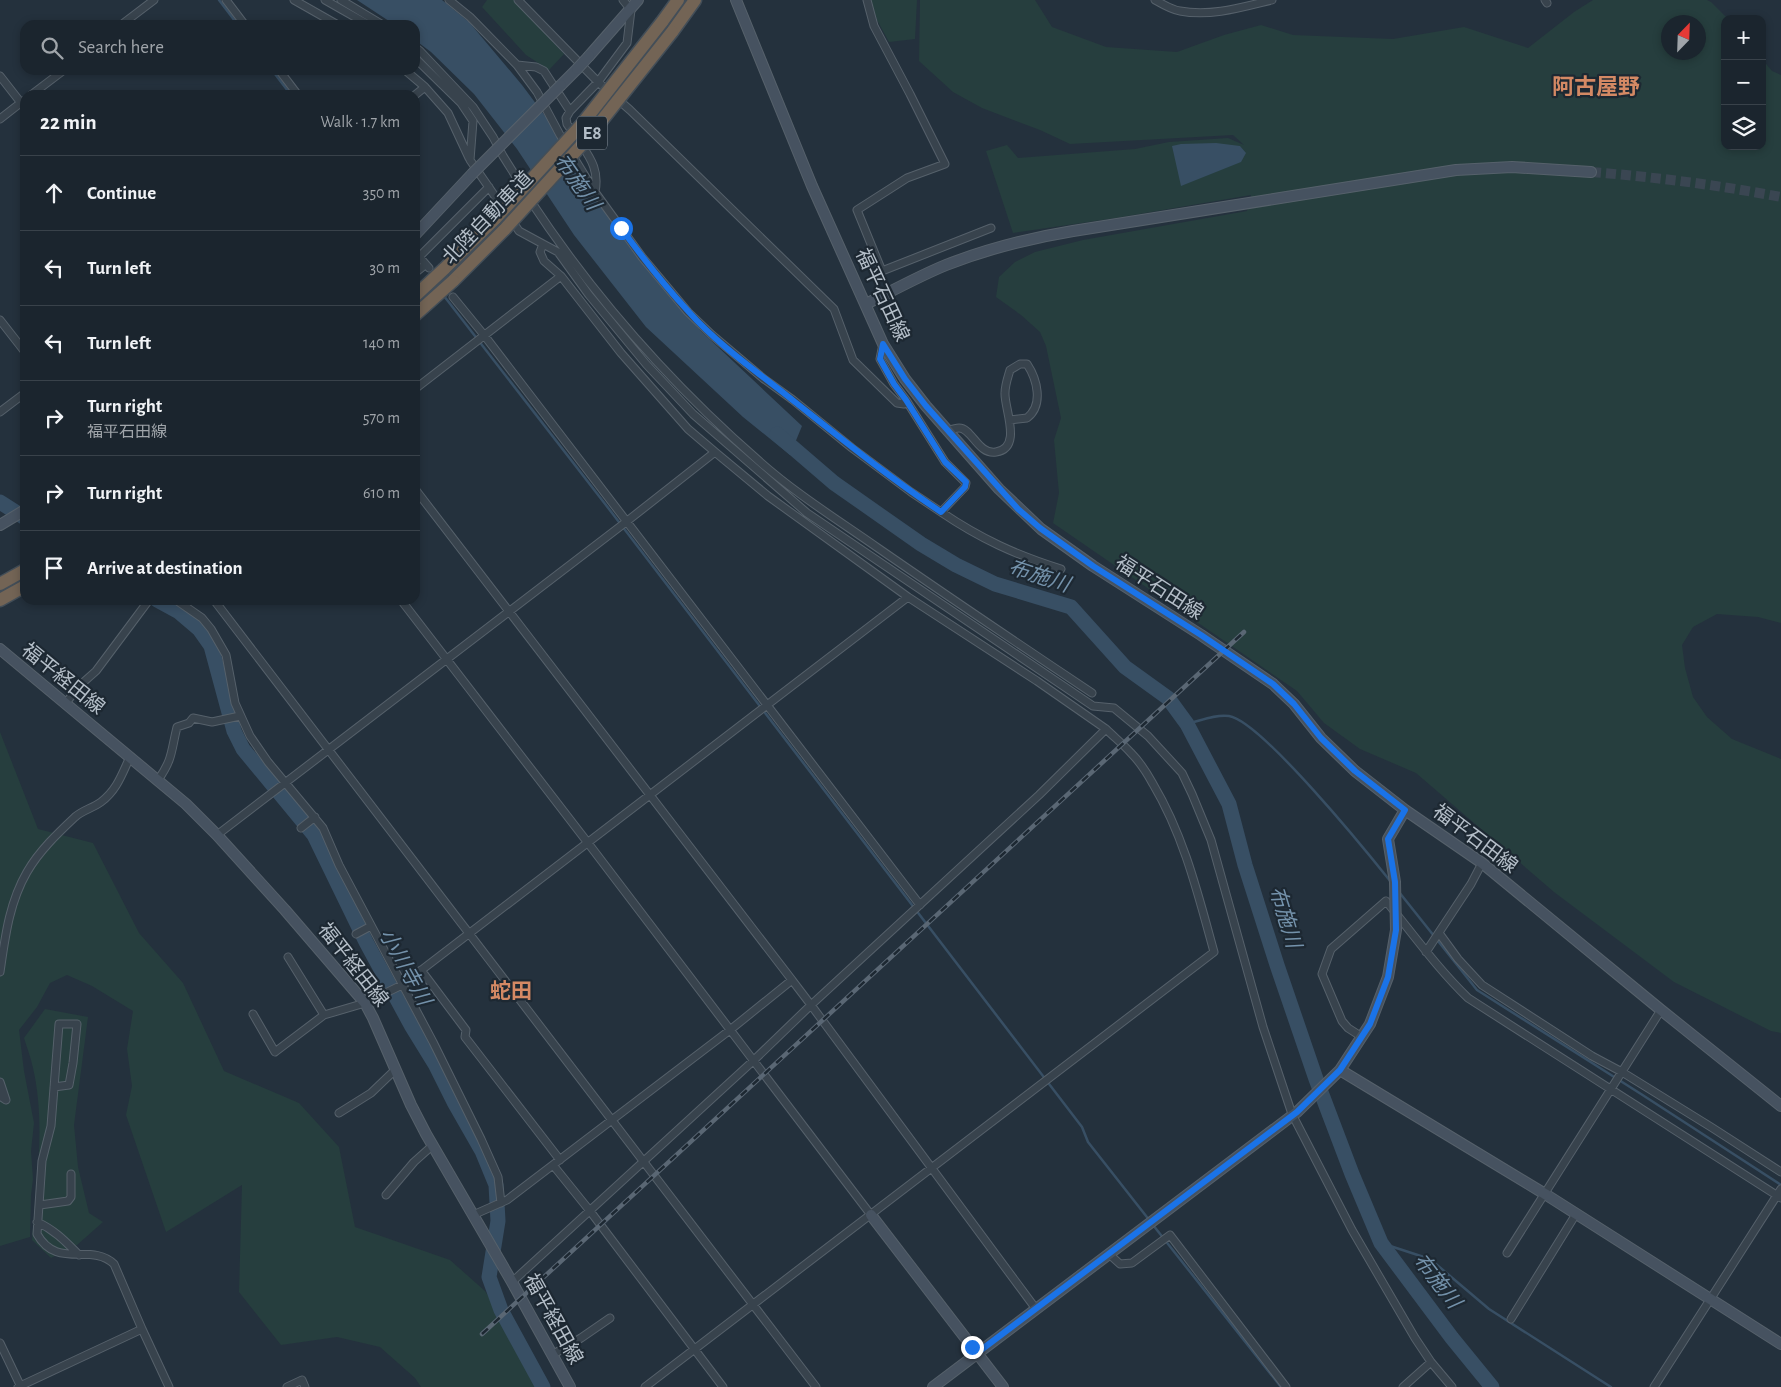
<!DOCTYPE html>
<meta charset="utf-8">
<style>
body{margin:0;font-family:"Alegreya Sans","Noto Sans JP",sans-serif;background:#242d36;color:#f1f3f6}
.controls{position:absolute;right:15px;top:15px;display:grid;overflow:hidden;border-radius:10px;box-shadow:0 2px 8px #0003}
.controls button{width:45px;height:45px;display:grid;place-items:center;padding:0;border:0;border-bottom:1px solid #39424a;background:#1b252e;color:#f1f3f6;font:25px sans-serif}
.compass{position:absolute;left:1661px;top:15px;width:45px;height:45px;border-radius:50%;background:#1b252e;box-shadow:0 2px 8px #0003;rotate:23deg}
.stop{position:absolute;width:15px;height:15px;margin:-11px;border:4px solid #1a73e8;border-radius:50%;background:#fff}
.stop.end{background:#1a73e8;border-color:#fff;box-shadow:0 1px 5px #0008}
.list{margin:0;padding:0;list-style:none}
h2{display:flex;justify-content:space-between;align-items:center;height:65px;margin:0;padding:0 20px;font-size:21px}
h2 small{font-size:16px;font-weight:400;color:#a0a5aa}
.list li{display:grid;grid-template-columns:32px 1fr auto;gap:15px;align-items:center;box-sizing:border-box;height:75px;padding:0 20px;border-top:1px solid #39424a}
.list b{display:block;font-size:19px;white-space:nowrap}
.list p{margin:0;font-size:16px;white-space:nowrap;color:#a0a5aa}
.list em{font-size:16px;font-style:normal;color:#a0a5aa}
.icon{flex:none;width:28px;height:28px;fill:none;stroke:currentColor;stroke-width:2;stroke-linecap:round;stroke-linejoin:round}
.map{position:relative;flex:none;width:1781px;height:1387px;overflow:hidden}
.search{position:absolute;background:#1b252e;box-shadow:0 2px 8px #0003;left:20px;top:20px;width:400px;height:55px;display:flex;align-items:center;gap:12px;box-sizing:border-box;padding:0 18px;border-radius:15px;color:#a0a5aa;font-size:19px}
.panel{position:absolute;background:#1b252e;box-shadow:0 2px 8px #0003;left:20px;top:90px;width:400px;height:515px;border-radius:15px}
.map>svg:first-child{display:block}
.green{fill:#263e3e;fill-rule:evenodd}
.water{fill:#384f64}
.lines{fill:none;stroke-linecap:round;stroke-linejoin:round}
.stream{stroke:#384f64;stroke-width:2.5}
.river{stroke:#384f64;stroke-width:15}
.secondary-tunnel{stroke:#3a4652;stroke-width:10;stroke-dasharray:10 5;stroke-linecap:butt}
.street-casing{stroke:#56616b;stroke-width:9}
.secondary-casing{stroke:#56616b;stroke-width:12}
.highway-casing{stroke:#434e58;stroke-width:15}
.street{stroke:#38434d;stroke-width:7}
.secondary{stroke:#465260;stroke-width:10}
.highway{stroke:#736455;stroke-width:12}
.rail-casing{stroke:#5a6774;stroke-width:4.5}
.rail{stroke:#1d2832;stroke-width:2.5;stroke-dasharray:8;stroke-linecap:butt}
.secondary-bridge-casing{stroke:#56616b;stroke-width:12;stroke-linecap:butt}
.highway-bridge-casing{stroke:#434e58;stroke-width:15;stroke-linecap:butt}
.secondary-bridge{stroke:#465260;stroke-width:10}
.highway-bridge{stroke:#736455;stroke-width:12}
.route{stroke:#1a73e8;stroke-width:6}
.labels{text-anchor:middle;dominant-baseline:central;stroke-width:4.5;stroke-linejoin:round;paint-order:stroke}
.shield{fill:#1d2832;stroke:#87919b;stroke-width:1}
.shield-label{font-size:19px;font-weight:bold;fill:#b4bec8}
.street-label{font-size:20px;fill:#b4bec8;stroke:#1d2832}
.water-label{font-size:21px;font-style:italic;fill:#7492ab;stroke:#1d2832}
.neighbourhood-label{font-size:21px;font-weight:bold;fill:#d48964;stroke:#1d2832}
.quarter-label{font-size:22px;font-weight:bold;fill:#d48964;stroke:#1d2832}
</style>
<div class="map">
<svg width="1781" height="1387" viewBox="0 0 1781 1387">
<rect width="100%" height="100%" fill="#24313d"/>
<!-- green -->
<path class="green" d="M487,0H514L564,54L549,70L526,55L482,7Z
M871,0H917L915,39L889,42L877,20Z
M920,0H1035L1052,27L1106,47L1177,52L1224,35L1261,25L1293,35L1393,39L1464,27L1528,48L1574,12L1593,0H1707L1711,2L1728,19H1725V146H1762V59L1772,71L1781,75V623L1758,617L1717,614L1693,627L1682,645L1685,668L1693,697L1707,717L1732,739L1781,759V1033L1771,1031L1674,982L1554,892L1416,773L1360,749L1324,723L1297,691L1053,523L1059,493L1054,440L1061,418L1046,346L1040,332L1021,315L996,297L999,277L1015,262L1035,252L1083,240L1247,211L1251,195L1116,218L1013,233L986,151L1007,145L1018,158L1135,149L1169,142L1228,138L1244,145L1233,135L1070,144L1040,130L982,108L953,92L919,61ZM1668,22H1698V52H1668Z
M0,732L38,829L93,843L139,933L183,983L224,1071L299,1103L339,1147L355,1227L450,1260L485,1291L548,1387H421L415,1378L380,1347L337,1337L281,1345L239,1292L242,1185L166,1232L126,1115L132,1086L127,1049L133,1011L92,986L67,975L50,983L37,1007L19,1030L24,1071L34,1123L31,1151L33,1179L31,1195L30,1237L0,1246Z
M45,1009L88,1017L74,1125L78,1167L89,1213L103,1222L77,1245L51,1258L32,1240C36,1184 46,1124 33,1068C31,1058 27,1048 24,1038Z"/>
<!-- water -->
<path class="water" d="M357,0H442L469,22L522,85L590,176L622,236L701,331L802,426L790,455L743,417L646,327L574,235L517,149L474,94L431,52L415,40V25H395Z
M1216,143L1240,146L1246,153L1241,162L1181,186L1172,146L1181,144Z"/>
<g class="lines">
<!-- stream -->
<path class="stream" d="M219,0L238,25
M272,70L291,95
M415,258L418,262
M444,296L609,509L1082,1127L1088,1142L1150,1221
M1187,724C1200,721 1215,714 1229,716C1261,721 1367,852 1391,882
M1399,892L1477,990L1641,1094L1781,1185
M1153,1225L1281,1387
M1381,1243L1430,1259L1489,1309L1611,1387"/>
<!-- river -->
<path class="river" d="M777,434L834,483L921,544L956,565L995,584L1071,607L1125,667L1168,698L1187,724L1229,804L1245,865L1277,965L1316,1079L1352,1174L1381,1243L1452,1338L1492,1387
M0,502L25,518
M157,600L179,612L199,629L211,646L234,731L243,749L314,835L366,942L411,1025L435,1064L454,1102L482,1151L496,1185L498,1221L489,1277L501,1310L543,1387"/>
<!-- secondary-tunnel -->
<path class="secondary-tunnel" d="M1591,172C1655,177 1718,185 1781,197"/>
<!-- street casing -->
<g class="street-casing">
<path id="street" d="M226,0L245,25
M294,0L338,25
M325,0L369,25
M341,0L383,25
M449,0L470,17L517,65
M518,0L598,82L570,111L544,71L536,67L517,65L537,92L560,135L595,192C599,172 592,160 581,144
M623,0L631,10L627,43L598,82L630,110L834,309L853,360L897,403L904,404L906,400L894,384L880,359L883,344
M867,0L874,26L910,94L945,164L907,178L857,210L882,271L991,228
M1155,0C1162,4 1172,10 1180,11C1211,17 1243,7 1272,0
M1545,0L1547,3
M121,25L154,0
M415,47L420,51L473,107L493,137L503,156L525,191
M279,70L298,95
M405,70L425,87L448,113L469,158
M0,76L25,108
M31,95L64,70
M415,95L425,87
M570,111L566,118L567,124L575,135
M0,119L23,101
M595,192L642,257L688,312L712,335L764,379L793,400L852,448L911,492L941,512L965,487L966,483L945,462L906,400
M530,200C594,297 672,385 759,461C796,494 838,520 878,548C949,597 1020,645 1092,693
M543,244L558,252L589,295L646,364L693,414L807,513L1093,706L1114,708L1148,736L1182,773L1192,794L1211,840L1263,1027L1292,1114L1352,1230L1415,1338L1431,1362L1452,1387
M415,252L429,268
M419,257L489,187
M415,273L425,265
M453,297L484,335L920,905
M0,320L25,352
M415,389L561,276
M0,412L25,393
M947,431C950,430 955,428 959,428C972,428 978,455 996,452C1023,448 1004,408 1005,393C1005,385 1008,377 1010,370L1020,364H1027C1037,379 1044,405 1027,418L1010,420
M715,452L768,496L908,597
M415,489L792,980
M941,512C981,539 1016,555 1061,569
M176,600L202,618L211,629L226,655L235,703L250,736L268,762L323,828L339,865L433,1042L481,1139L498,1177L501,1203
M214,600L816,1387
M401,600L588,843L871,1215
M66,703L78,687L96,671L149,600
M158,780C173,759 171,751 177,727L189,723L193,718L212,722L240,716
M301,828L315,817
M217,835L626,522L715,452L688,429L621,353L561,276L544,261L540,252L543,244L519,231L470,160L473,121L461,103L415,58
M1439,933L1458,959L1482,985L1592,1056L1622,1072L1711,1127L1781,1172
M356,934L371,926
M1426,952L1471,884L1482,863
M288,957L324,1015L365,1003L402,985L908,597L1037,681L1106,729
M421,970L466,1030L465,1037L560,1160
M0,972C5,938 9,903 27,872C39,851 58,833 75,817C83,810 93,808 101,802C117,790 122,774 130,757
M253,1014L275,1052L324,1015
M1362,1037L1348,1028L1342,1021L1322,974L1331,949L1386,901C1413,934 1437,968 1468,998L1781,1198
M0,1082L6,1100L0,1096
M54,1087L69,1085L73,1063L77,1024H59L51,1126L42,1161L37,1234C57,1270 91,1242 114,1264L142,1329
M339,1113L371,1093L396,1069
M553,1165L590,1211L723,1387
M386,1195L414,1162L433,1145
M40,1205L68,1201L71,1197V1174
M473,1215L507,1200L730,1030L792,980L811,1005L1039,795L1106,729C1114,737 1123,744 1131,753C1140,762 1147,773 1153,784C1184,836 1198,894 1214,952L645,1387
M37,1222C55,1230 66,1242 79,1255
M1507,1253L1661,1010
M1109,1254L1120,1264L1132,1263L1170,1235L1286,1387
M512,1282L753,1061L811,1005L1036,1309
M1511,1319L1576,1214
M0,1343L21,1387
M552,1355L581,1338L610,1318
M18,1387L142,1329L169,1387
M287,1387L302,1380L305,1387
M1403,1387L1431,1362
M1654,1387L1781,1189"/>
</g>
<!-- secondary casing -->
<g class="secondary-casing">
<path id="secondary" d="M736,0L812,186L883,344L905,379L926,406L999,489L1041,529L1093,566L1201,635L1273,684L1294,704L1321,738L1355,771L1405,810L1482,863L1661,1010L1781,1106
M589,56L638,0
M561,85L577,69
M415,235L472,174
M866,304C892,291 919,276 946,265C987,249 1030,238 1073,231L1456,170L1512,167L1591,172
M0,525L25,510
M0,649L186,804L217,835L285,910L365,1003L373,1018L411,1105L426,1134L512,1282L570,1387
M1395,882L1388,839L1405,810
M1340,1070L1545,1194L1781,1344
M871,1215L1003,1387
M933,1387L1297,1112L1340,1070L1370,1024L1388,977L1396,930"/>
</g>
<!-- highway casing -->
<g class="highway-casing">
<path id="highway" d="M662,22L678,0
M672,32L695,0
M444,269L496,218
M453,281L505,229
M0,584L25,570
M0,600L25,586"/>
</g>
<!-- street -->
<use href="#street" class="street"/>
<!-- secondary -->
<use href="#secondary" class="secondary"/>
<!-- highway -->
<use href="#highway" class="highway"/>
<!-- rail casing -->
<g class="rail-casing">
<path id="rail" d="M482,1334L1244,632"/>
</g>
<!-- rail -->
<use href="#rail" class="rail"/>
<!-- secondary-bridge casing -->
<g class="secondary-bridge-casing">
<path id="secondary-bridge" d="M577,69L589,56
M472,174L561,85
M1395,882L1396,930"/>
</g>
<!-- highway-bridge casing -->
<g class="highway-bridge-casing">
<path id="highway-bridge" d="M496,218L582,124L662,22
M505,229L587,139L672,32
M415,296L444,269
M415,315L453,281"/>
</g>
<!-- secondary-bridge -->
<use href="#secondary-bridge" class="secondary-bridge"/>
<!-- highway-bridge -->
<use href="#highway-bridge" class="highway-bridge"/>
</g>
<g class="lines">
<!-- route -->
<path class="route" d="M621,228C642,257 664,285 688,311C719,346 759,373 795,402C843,440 890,478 941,512L965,487L966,482L945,462L906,400L894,384L880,359L883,344L905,379L926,406L1018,509L1040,528L1093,566L1201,635L1273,684L1294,704L1321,738L1355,771L1405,810L1388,839L1395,882L1396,930L1388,977L1370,1024L1340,1070L1297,1112L977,1353L972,1347"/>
</g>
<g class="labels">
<!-- shield labels -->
<rect class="shield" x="577" y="116.5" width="30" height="33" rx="4"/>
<g class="shield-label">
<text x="592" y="133">E8</text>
</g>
<!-- street labels -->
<g class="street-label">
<text transform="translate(488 218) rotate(-46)">北陸自動車道</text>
<text transform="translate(882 295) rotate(65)">福平石田線</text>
<text transform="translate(1159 588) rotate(33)">福平石田線</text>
<text transform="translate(63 679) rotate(39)">福平経田線</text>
<text transform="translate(1475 839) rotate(37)">福平石田線</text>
<text transform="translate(353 965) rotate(52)">福平経田線</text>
<text transform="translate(553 1319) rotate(61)">福平経田線</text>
</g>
<!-- water labels -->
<g class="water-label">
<text transform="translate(577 182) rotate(55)">布施川</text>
<text transform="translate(1039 576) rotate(18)">布施川</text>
<text transform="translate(1285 917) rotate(73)">布施川</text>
<text transform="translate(405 967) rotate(61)">小川寺川</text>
<text transform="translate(1437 1281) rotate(52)">布施川</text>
</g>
<!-- neighbourhood labels -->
<g class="neighbourhood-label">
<text x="511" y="991">蛇田</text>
</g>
<!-- quarter labels -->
<g class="quarter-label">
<text x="1596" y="87">阿古屋野</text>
</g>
</g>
</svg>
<div class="controls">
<button>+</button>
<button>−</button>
<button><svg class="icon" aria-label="layers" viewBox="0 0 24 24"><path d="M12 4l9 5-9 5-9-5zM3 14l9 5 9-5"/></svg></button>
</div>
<svg class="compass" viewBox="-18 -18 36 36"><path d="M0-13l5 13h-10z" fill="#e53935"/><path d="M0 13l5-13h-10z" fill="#a0a5aa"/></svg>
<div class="stop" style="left:621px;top:228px"></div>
<div class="stop end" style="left:972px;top:1347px"></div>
<div class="search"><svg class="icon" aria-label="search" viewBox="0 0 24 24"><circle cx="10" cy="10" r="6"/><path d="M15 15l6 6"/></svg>Search here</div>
<section class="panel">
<h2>22 min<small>Walk · 1.7 km</small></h2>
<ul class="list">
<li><svg class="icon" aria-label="ahead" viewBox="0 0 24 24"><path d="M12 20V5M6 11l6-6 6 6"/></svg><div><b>Continue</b></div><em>350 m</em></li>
<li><svg class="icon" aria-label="left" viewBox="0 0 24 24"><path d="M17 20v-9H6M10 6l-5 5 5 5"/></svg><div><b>Turn left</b></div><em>30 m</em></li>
<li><svg class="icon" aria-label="left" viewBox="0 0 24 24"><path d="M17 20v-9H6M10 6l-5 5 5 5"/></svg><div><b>Turn left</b></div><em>140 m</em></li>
<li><svg class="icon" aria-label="right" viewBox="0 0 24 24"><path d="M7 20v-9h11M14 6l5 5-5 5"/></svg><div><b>Turn right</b><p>福平石田線</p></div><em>570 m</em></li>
<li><svg class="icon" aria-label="right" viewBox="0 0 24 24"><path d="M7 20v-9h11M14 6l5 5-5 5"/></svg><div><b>Turn right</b></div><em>610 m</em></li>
<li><svg class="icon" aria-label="arrive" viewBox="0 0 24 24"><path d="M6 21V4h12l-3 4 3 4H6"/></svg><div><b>Arrive at destination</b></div></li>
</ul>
</section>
</div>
